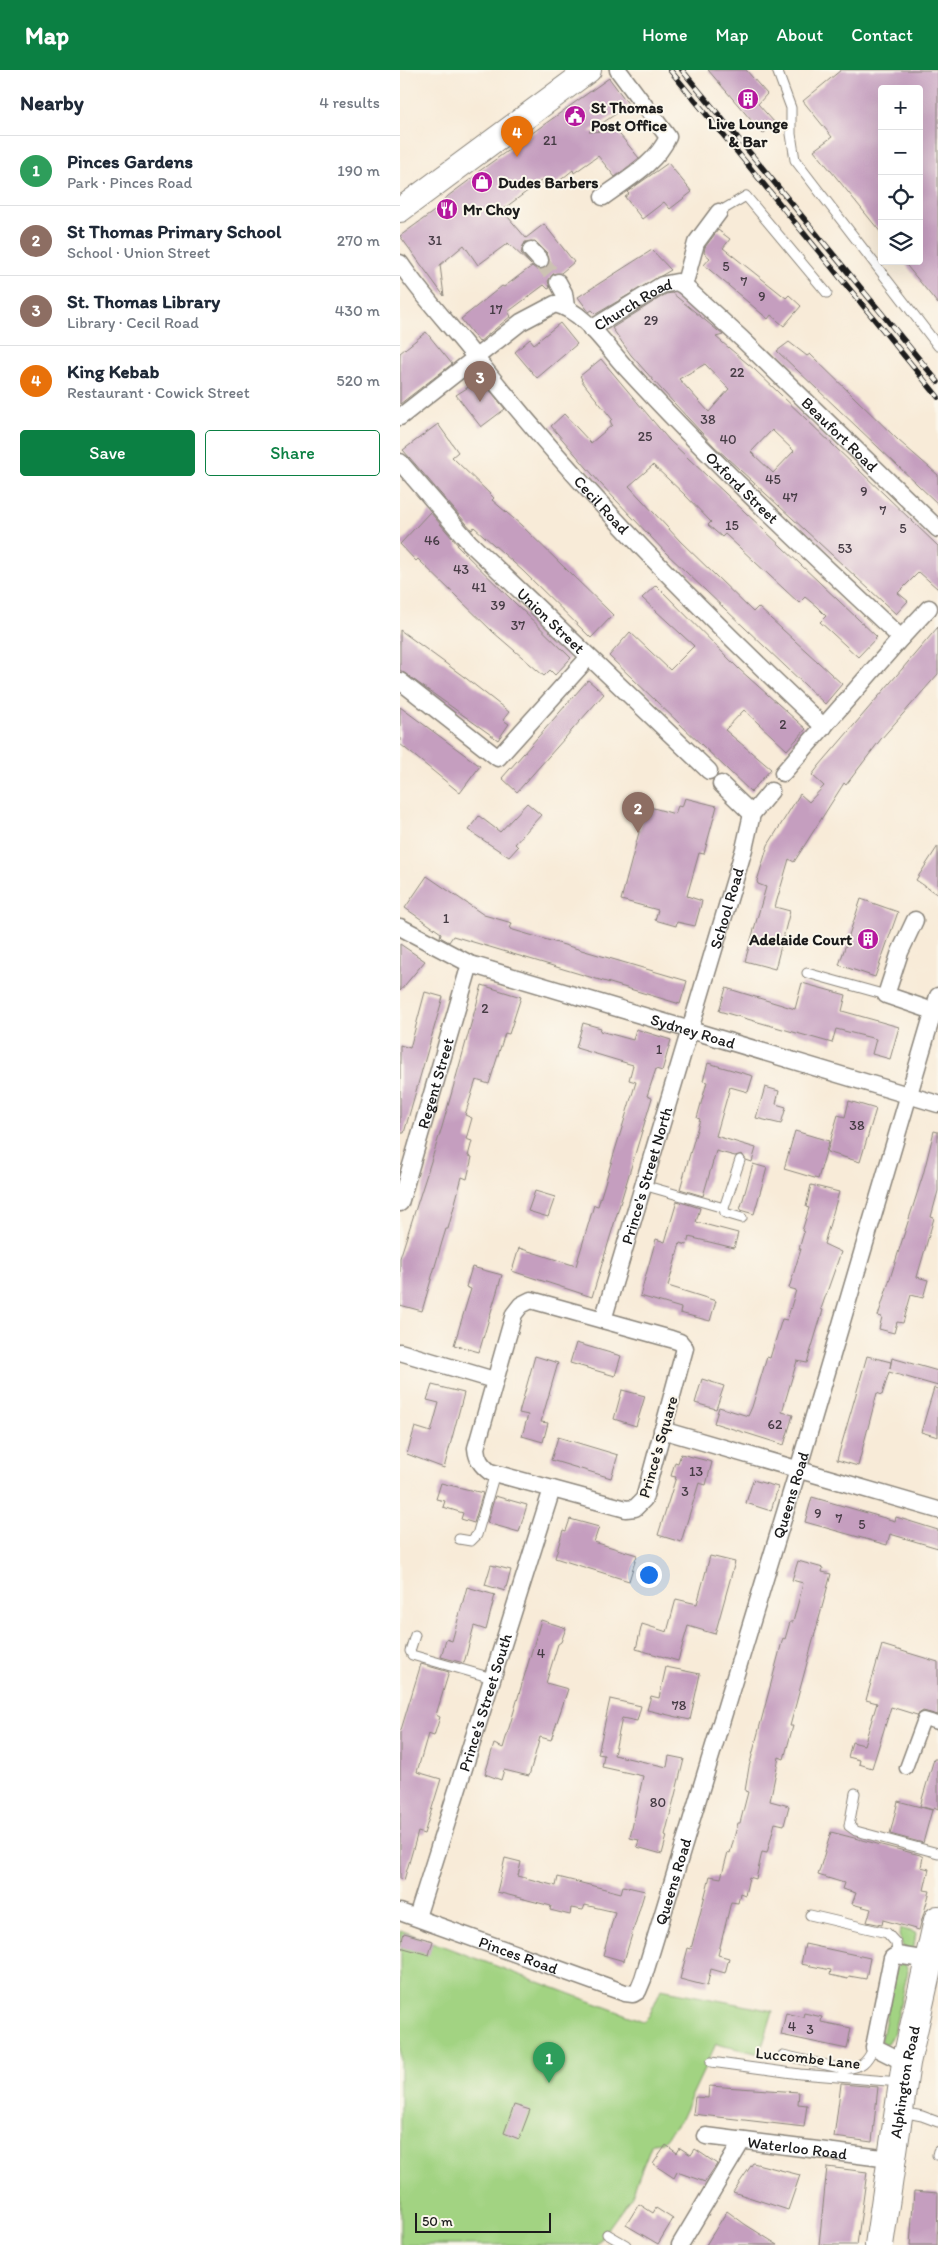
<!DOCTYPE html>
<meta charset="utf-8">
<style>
body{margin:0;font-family:Itim,sans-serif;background:#f6f6f7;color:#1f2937}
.controls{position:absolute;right:15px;top:15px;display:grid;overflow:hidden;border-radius:5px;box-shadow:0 5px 20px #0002}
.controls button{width:45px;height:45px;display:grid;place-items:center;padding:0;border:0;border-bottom:1px solid #e0e1e3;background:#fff;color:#1f2937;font:25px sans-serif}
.scale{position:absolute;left:15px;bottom:12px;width:136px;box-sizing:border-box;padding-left:5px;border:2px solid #1c1c1c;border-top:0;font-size:14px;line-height:18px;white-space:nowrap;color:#1c1c1c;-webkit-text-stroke:4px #fbf7ec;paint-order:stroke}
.you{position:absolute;left:248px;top:1504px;width:18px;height:18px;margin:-12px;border:4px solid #fff;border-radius:50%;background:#1a73e8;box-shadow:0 0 0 8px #1a73e833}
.badge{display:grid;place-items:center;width:32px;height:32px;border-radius:50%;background:#0b8043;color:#fff;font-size:16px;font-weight:700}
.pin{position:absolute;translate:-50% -41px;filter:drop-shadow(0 1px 2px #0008)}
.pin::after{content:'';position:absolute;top:26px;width:18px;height:15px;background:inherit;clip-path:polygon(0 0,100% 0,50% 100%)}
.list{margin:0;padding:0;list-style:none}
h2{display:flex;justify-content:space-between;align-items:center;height:65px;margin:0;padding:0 20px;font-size:21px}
h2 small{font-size:16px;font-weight:400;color:#747a83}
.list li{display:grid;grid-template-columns:32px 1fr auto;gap:15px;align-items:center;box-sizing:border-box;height:70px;padding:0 20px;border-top:1px solid #e0e1e3}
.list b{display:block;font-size:19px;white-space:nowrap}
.list p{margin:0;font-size:16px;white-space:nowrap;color:#747a83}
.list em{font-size:16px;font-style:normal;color:#747a83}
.actions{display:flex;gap:10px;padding:15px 20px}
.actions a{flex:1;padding:11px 0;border:1px solid #0b8043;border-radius:5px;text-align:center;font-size:18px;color:#0b8043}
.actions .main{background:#0b8043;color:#fff}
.icon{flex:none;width:28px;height:28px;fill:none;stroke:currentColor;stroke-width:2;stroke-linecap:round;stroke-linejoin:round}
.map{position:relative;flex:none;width:538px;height:2175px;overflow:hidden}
header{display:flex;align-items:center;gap:30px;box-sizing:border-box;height:70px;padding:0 25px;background:#0b8043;color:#fff}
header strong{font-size:24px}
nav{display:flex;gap:28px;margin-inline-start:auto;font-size:18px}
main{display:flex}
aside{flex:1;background:#fff}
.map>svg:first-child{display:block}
.green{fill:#a2d382;stroke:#5f784f}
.building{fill:#c59ebf;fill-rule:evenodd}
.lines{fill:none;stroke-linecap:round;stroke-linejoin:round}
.minor-tunnel{stroke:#ccc2b2;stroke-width:16;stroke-dasharray:16 8;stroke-linecap:butt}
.service-casing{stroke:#8a847a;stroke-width:11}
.pedestrian-casing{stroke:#8a847a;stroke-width:15}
.minor-casing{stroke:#8a847a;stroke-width:19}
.secondary-casing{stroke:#8a847a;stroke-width:26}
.trunk-casing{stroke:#8a847a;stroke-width:30}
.service{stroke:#fff;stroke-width:9}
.pedestrian{stroke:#fff;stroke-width:12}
.minor{stroke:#fff;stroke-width:16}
.secondary{stroke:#fff;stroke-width:24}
.trunk{stroke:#fff;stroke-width:28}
.rail-casing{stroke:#1c1c1c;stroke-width:5.5}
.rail{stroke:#fbf7ec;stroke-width:4;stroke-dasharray:11;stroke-linecap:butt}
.labels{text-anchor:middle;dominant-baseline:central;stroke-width:4;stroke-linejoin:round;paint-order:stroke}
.number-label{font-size:14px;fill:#463c45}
.poi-label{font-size:16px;font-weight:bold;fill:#1c1c1c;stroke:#fbf7ec;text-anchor:start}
.street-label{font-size:16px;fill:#1c1c1c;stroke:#fbf7ec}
</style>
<header>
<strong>Map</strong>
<nav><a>Home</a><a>Map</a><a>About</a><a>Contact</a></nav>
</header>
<main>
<aside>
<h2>Nearby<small>4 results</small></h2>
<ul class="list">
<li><span class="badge" style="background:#2e9e5b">1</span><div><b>Pinces Gardens</b><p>Park · Pinces Road</p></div><em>190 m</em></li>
<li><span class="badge" style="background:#8d6e63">2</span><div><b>St Thomas Primary School</b><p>School · Union Street</p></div><em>270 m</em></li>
<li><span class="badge" style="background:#8d6e63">3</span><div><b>St. Thomas Library</b><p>Library · Cecil Road</p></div><em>430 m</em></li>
<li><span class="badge" style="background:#e8710a">4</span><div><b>King Kebab</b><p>Restaurant · Cowick Street</p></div><em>520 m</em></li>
</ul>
<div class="actions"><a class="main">Save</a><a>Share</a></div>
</aside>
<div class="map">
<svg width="538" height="2175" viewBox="0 0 538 2175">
<rect width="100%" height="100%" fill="#fbf7ec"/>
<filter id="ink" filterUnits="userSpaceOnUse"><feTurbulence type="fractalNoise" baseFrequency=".02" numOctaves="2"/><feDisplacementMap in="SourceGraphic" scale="10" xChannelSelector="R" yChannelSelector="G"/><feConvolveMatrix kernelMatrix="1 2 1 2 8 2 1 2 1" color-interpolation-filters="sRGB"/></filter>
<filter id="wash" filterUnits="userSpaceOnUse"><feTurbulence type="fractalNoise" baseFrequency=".0096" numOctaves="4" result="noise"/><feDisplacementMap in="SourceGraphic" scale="20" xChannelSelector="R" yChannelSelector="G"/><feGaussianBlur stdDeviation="1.12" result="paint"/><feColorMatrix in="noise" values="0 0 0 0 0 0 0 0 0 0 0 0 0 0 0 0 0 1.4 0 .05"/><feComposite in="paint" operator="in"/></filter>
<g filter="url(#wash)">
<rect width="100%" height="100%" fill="#f8ebd8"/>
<!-- green -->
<path class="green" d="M500,1858L516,1863L513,1882L503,1877L499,1865Z
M0,1860L243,1951L249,1946L261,1919L373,1941L360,1984L316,1974L280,2051L262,2072L252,2073L231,2127L196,2175H0Z
M505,1894L508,1901L493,1965L489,1973L484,1975L481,1972L496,1899L499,1895Z"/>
<g id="blocks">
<!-- building -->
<path class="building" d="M308,0H346L367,24L358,34L375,53L363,64Z
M441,0H538V234L503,191H519V19H482V164L414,80L432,67L403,31Z
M209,8L229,35L189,62L216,60L239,88L215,107L198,86L174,103L173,100L148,120L141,111L102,140L126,168L144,154L174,192L161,203L153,204L148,211L150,218L148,219L144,215L108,242L111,246L79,272L61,249L102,216L104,217L132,196L137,200L146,198L150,193L147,183L135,171L125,172L121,183L131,195L108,173L78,195L64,175L40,195L44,226L0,166L37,139L48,126L79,103L78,102Z
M268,93L292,122L270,139L264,132L242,149L225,127L229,124L227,122Z
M318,160L330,169L323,178L386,228L389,225L401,236L384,256L371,245L368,249L304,195L310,188L304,183L305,177Z
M252,180L271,200L196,244L192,240L189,242L178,227Z
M272,223L323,265L316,267L354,299L538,476V519L519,502L498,523L508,531L496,544L314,376L261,319L231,285L212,258L266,224ZM305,294L329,319L309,342L279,309ZM372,360L394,381L373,403L351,382Z
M160,253L177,274L137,308L115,282L130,269L134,274Z
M26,262L52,294L0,334V283Z
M389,272L407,286L410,284L498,370L538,405V434L377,281Z
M201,289L269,370L477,567L458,587L420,552L426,546L416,536L405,527L399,533L325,464L322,467L308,455L311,452L284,424L253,395L229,416L280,471L353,542L358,537L442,614L425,634L266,483L199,412L151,356L164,344L191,373L212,355L210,351L212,349L181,310L182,309L180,306Z
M81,309L105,339L81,357L56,325Z
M38,354L58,382L52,387L94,428L92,430L121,455L213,545L191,568L123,501L74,457L72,460L3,380Z
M30,442L58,475L57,476L171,588L155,605L150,600L144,606L93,562L18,489L16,491L0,474Z
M256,515L339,599L406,659L387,680L344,640L325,660L371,699L351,722L209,586L230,562L270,600L294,576L242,528Z
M538,557V604L481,669L446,715L444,713L394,792L389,789L375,837L390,841L375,899L345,891L366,817L358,814L357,811L368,775L400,724L409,732L424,716L412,705L419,696Z
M0,560L67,609L109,642L103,650L109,654L98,670L0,600Z
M188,610L204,624L117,722L102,708Z
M0,637L80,696L60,723L0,674Z
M285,728L317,736L304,784L299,783L287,826L302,831L295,856L277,852L276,856L255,850L258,840L221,830L246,736L275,744L278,736L282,737Z
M127,733L141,745L115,774L118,777L109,787L68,760L79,746L100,762Z
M538,776V825L516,810Z
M27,806L84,845L112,853L110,859L287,911L280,934L53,866L49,872L40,867L41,863L5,838Z
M461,829L498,842L475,907L439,895Z
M0,874L25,891L0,921Z
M402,913L446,925L442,941L499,957L490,989L472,984L476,969L436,959L432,973L319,941L326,918L395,939Z
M82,915L121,927L109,964L105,963L89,1014L76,1010L65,1045L72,1048L66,1069L72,1071L68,1086L72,1087L67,1109L62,1107L48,1159H46L42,1172L22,1241L0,1235V1188L42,1057Z
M25,922L43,927L4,1063H0V975L10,978Z
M183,953L201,958L200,961L233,970L236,959L271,970L262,1001L256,999L247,1026L252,1028L192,1227L112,1201L119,1178L176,1196L194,1135L198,1136L236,1012L229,1010L233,995L176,978Z
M308,993L353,1006L348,1022L330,1017L316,1066L356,1078L352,1092L346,1090L342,1084L335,1086L316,1081L303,1126L280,1119L300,1049L297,1048L307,1012L303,1011Z
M365,1017L379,1021L376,1034L386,1037L381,1054L356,1048Z
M449,1031L476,1039L460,1092L427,1082L438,1045L445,1047Z
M395,1061L429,1071L418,1109L384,1099Z
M534,1061L538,1062V1121L531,1147L534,1148L517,1207L528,1210L523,1228L511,1225L503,1253L497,1252L494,1263L479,1259L482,1247L478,1246L523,1105Z
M353,1094L367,1098L354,1144L340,1140Z
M411,1115L439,1122L424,1174L441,1182L421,1239L423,1240L407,1293L397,1291L382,1342L393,1345L384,1375L314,1353L319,1337L348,1346L352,1337L367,1287L370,1288L382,1249L387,1250L396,1220L389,1218L401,1179H399L404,1162L402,1161L409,1138L406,1137Z
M135,1121L155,1127L148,1147L128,1141Z
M277,1131L300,1138L296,1152L338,1163L334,1178L289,1167L287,1175L280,1173L268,1216L316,1231L310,1251L280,1243L281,1238L240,1226L256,1169L265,1172Z
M72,1197L102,1205L79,1282L54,1275L71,1219L66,1217Z
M176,1273L221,1286L215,1306L170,1293Z
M135,1286L158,1293L141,1352L148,1353L143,1372L122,1366L128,1345L119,1343Z
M467,1286L491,1292L490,1298L492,1288L538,1301V1316L489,1302L482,1325L477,1323L458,1396L437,1390Z
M302,1309L324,1316L316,1339L295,1333Z
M32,1315L64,1323L44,1398L7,1384L15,1357L31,1362L39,1333L27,1330Z
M534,1318L538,1319V1367L521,1362Z
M222,1320L245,1326L236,1356L214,1349Z
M158,1367L218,1385L211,1408L151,1390Z
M281,1384L312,1392L306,1415L299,1413L281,1472L258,1465L276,1407L271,1406L275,1392L278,1393Z
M353,1410L378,1417L371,1441L346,1433Z
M41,1413L83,1423L74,1453L61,1449L63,1443L43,1437L45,1431L36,1429Z
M95,1426L127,1435L119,1462L87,1453Z
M412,1427L495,1451L496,1447L538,1460V1478L490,1464L487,1475L405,1452Z
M170,1449L199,1457L194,1472L237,1485L229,1511L155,1488L163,1460L166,1461Z
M310,1486L335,1492L315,1564L288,1556L278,1591L236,1579L242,1554L267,1562L276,1529L297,1534Z
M398,1491L423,1498L422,1502L431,1504L390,1656H393L384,1689L379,1687L370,1731L389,1736L384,1755L375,1753L367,1783L362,1782L356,1809L349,1807L345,1825L340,1823L338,1833L331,1832L318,1885L329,1888L325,1903L311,1899L307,1916L280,1909L288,1878L291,1879L310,1806L321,1808L328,1782L330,1783L338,1753H340L348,1722L345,1721L349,1697L383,1568L385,1569L390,1552H393L401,1522L403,1513L392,1510Z
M91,1495L111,1500L105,1521L85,1515Z
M67,1517L95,1525L86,1560L74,1556L64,1593L41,1587L46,1569L52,1571Z
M141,1550L166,1558L161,1572L158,1574L146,1613L168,1619L151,1670L140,1667L129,1706L104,1700L101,1710L85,1704L94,1674L103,1678Z
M482,1575L538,1592V1645L523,1641L517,1645L491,1637L472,1698L459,1694L460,1690L448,1687L452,1672L464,1675L477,1633L466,1630Z
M21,1594L49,1602L36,1645L40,1647L34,1666L28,1664L17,1702L41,1709L24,1764L18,1762L4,1810L0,1809V1663Z
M266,1597L300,1604L290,1650L247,1640L251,1626L259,1628Z
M210,1629L241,1636L237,1651L222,1648L214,1685L267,1697L269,1686L284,1689L265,1765L267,1766L262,1784L237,1777L239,1770L230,1768L243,1706L202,1697L204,1685L198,1684Z
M534,1689H538V1739L534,1737L533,1740L520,1736Z
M498,1731L532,1740L523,1773L490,1764Z
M431,1762L520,1785L523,1787L521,1797L529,1799L524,1820L530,1821L519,1860L483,1850L482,1855L467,1852L471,1839L452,1834L456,1823L442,1819L444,1813L418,1805Z
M105,1788L121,1792L118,1806L156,1816L158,1807L221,1823L223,1816L245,1821L224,1891L203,1885L215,1842L185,1835L183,1840L171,1838L170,1845L150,1840L151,1836L97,1822Z
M4,1863L33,1871L29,1885L0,1877Z
M405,1874L470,1888L466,1909L449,1906L448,1909L430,1905L431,1900L401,1894Z
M386,1943L403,1947L404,1943L422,1947L421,1952L451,1958L447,1979L381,1965Z
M441,2014L478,2017L472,2072L434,2067Z
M309,2016L399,2022L398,2034L407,2035L404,2057L293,2044L295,2027L308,2028Z
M114,2035L130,2040L119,2069L104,2063Z
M266,2075L277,2083L280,2078L291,2085L295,2079L317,2094L305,2112L277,2102L274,2108L253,2094Z
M353,2093L400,2105L388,2140L333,2122Z
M427,2097L467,2102L457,2175H419Z
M514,2121L538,2123L537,2175H510Z
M239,2134L253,2143L256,2138L273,2149L258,2174L226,2155Z
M327,2141L346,2155L378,2175H306Z"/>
</g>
</g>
<g filter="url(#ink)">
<use href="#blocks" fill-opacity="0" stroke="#8a847a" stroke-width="1"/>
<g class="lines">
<!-- minor-tunnel -->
<path class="minor-tunnel" d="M140,190L158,212"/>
<!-- service casing -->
<g class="service-casing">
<path id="service" d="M377,0L391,38V64L395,90L538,276
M319,142L346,126L427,223
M407,903L486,925
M243,1115L324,1138L340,1090
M324,1138L325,1143L342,1148
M59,1469L71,1471L77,1465L95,1403
M15,1565L10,1581L12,1585L92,1608
M455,1723L449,1756L456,1761L538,1783
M410,1845L487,1863L496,1873L497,1885
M383,1985L444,1999C462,1998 467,1992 474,1977
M311,1992L400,2004L500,2012
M502,2042L522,2046L538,2052
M537,2085L538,2081
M207,2164L226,2175"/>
</g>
<!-- pedestrian casing -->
<g class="pedestrian-casing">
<path id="pedestrian" d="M506,1698L524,1649L538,1653"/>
</g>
<!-- minor casing -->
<g class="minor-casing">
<g id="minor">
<path d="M203,127C226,110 256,94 268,67L218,0"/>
<path d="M131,180L140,190"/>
<path id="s1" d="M0,193C23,227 51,256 76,288C181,421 301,541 424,657"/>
<path d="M158,212L164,223L166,237"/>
<path d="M284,216L296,173L319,142"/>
<path id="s2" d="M191,259L262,215L277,212L284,216L342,269L538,459"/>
<path id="s3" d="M0,347L121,252L155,234C184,241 206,276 225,297C312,392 406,479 501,568"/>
<path id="s4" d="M0,392L69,472L309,701"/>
<path d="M0,611L98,688L188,588"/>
<path d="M383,703L501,568L529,538"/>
<path d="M321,714L352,744"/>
<path d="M515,850L500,882L486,925L533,941"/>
<path id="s5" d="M0,857L70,894L538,1034"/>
<path id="s6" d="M0,1133L70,894"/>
<path d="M131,1230L271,1269L280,1272L285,1278L244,1429L235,1438L226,1439L90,1402C81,1395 77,1389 76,1378L114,1244L121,1235Z"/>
<path id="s7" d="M203,1250L344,779L352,744L371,721"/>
<path d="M0,1282L94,1310"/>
<path d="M262,1360L538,1440"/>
<path id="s8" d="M0,1842L225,1923L233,1924L238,1921L243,1909L398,1400L538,926"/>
<path id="s9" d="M17,1847L152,1419"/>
<path d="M506,1993L474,1977L492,1888L497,1885L528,1890"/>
<path id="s10" d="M306,2066L490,2089"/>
<path d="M280,2175L342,2071"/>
</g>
</g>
<!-- secondary casing -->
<g class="secondary-casing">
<path id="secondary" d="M0,140L189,0"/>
</g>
<!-- trunk casing -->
<g class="trunk-casing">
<g id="trunk">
<path id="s11" d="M479,2175L506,1993L538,1850"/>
</g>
</g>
<!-- service -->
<use href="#service" class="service"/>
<!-- pedestrian -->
<use href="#pedestrian" class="pedestrian"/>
<!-- minor -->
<use href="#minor" class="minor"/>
<!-- secondary -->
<use href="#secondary" class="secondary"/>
<!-- trunk -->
<use href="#trunk" class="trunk"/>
<!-- rail casing -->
<g class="rail-casing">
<path id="rail" d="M270,0L538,327
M282,0L538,312"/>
</g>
<!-- rail -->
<use href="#rail" class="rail"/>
</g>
</g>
<!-- icons -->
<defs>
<g id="building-disc" transform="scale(1.125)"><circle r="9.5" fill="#b5179e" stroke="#fbf7ec"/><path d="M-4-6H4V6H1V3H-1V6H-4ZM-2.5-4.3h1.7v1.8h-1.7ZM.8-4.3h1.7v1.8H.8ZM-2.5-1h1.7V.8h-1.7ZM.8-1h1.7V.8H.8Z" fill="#fff"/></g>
<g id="civic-disc" transform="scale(1.125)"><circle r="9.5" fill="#b5179e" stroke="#fbf7ec"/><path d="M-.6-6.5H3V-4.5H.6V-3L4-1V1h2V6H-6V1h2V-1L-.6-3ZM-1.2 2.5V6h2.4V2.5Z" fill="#fff"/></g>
<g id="shop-disc" transform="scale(1.125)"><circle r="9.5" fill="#b5179e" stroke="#fbf7ec"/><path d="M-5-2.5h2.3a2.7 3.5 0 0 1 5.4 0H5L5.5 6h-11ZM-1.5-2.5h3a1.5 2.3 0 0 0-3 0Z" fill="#fff"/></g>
<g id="restaurant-disc" transform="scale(1.125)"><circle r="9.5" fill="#b5179e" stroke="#fbf7ec"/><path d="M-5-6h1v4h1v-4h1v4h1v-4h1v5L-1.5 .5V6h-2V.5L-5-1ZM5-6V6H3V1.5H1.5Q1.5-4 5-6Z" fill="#fff"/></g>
</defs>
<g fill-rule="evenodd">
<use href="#building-disc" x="348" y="29"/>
<use href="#civic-disc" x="175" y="46"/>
<use href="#shop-disc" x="82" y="112"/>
<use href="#restaurant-disc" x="47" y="139"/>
<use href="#building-disc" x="468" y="869"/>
</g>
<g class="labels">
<!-- number labels -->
<g class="number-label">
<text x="150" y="70">21</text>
<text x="35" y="170">31</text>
<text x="326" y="196">5</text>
<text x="344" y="211">7</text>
<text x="362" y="226">9</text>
<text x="96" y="239">17</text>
<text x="251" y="250">29</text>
<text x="337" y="302">22</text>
<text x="308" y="349">38</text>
<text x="245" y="366">25</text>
<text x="328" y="369">40</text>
<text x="373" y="409">45</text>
<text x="464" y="421">9</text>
<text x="390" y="427">47</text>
<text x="483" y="440">7</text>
<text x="332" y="455">15</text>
<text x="503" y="458">5</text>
<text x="32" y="470">46</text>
<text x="445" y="478">53</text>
<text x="61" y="499">43</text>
<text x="79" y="517">41</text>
<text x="98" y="535">39</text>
<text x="118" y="555">37</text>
<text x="383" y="654">2</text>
<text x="46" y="848">1</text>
<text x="85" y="938">2</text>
<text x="259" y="979">1</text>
<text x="457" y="1055">38</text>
<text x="375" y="1354">62</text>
<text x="296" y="1401">13</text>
<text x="285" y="1421">3</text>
<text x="418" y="1443">9</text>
<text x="439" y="1448">7</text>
<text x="462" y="1454">5</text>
<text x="141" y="1583">4</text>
<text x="279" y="1635">78</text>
<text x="258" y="1732">80</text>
<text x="392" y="1956">4</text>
<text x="410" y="1959">3</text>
</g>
<!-- poi labels -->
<g class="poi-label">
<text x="191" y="37">St Thomas<tspan x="191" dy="18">Post Office</tspan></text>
<text x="348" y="53" text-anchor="middle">Live Lounge<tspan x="348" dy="18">&amp; Bar</tspan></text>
<text x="98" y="112">Dudes Barbers</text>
<text x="63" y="139">Mr Choy</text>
<text x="452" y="869" text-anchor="end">Adelaide Court</text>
</g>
<!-- street labels -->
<g class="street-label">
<text stroke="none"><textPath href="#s2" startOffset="49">Church Road</textPath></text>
<text stroke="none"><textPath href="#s2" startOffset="322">Beaufort Road</textPath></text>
<text stroke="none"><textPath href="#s3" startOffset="456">Oxford Street</textPath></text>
<text stroke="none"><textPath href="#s1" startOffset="315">Cecil Road</textPath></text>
<text stroke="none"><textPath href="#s4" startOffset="219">Union Street</textPath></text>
<text stroke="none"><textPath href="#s7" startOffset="430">School Road</textPath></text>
<text stroke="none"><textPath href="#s5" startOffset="312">Sydney Road</textPath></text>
<text stroke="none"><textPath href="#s6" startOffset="125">Regent Street</textPath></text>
<text stroke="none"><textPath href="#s7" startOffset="151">Prince's Street North</textPath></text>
<text transform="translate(258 1377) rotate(-74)">Prince's Square</text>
<text stroke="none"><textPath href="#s8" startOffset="772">Queens Road</textPath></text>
<text stroke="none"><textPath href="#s9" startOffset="225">Prince's Street South</textPath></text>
<text stroke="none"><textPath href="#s8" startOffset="368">Queens Road</textPath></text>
<text stroke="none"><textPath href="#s8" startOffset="126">Pinces Road</textPath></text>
<text transform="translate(408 1988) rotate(6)">Luccombe Lane</text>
<text stroke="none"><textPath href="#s11" startOffset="165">Alphington Road</textPath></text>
<text stroke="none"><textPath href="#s10" startOffset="92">Waterloo Road</textPath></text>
</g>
</g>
</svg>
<div class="controls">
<button>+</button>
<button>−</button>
<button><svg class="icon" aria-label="locate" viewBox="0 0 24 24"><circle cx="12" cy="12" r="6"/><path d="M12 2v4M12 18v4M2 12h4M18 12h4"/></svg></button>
<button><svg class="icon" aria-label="layers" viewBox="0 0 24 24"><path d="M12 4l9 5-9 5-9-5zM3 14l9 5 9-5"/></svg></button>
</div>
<div class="scale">50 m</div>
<div class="you"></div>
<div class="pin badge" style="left:149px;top:2013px;background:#2e9e5b">1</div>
<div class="pin badge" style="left:238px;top:763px;background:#8d6e63">2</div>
<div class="pin badge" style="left:80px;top:332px;background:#8d6e63">3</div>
<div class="pin badge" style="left:117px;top:87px;background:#e8710a">4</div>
</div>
</main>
